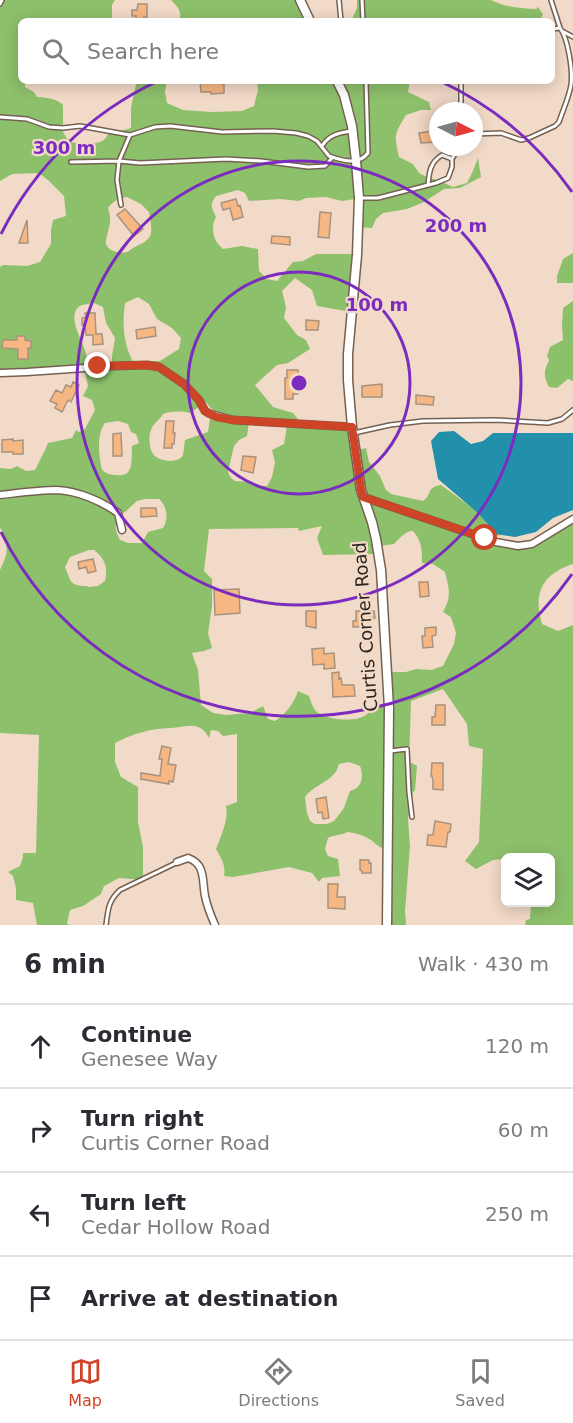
<!DOCTYPE html>
<meta charset="utf-8">
<style>
body{margin:0;font-family:"DejaVu Sans",sans-serif;background:#f7f7f7;color:#2b2b33}
.controls{position:absolute;right:18px;bottom:18px;display:grid;overflow:hidden;border-radius:9px;box-shadow:0 3px 15px #0003}
.controls button{width:54px;height:54px;display:grid;place-items:center;padding:0;border:0;border-bottom:2px solid #e1e1e2;background:#fff;color:#2b2b33;font:30px sans-serif}
.compass{position:absolute;left:429px;top:102px;width:54px;height:54px;border-radius:50%;background:#fff;box-shadow:0 3px 15px #0003;rotate:96deg}
.stop{position:absolute;width:18px;height:18px;margin:-14px;border:4px solid #ce4427;border-radius:50%;background:#fff}
.stop.end{background:#ce4427;border-color:#fff;box-shadow:0 2px 6px #0008}
.list{margin:0;padding:0;list-style:none}
h2{display:flex;justify-content:space-between;align-items:center;height:78px;margin:0;padding:0 24px;font-size:26px}
h2 small{font-size:20px;font-weight:400;color:#7c7c81}
.list li{display:grid;grid-template-columns:39px 1fr auto;gap:18px;align-items:center;box-sizing:border-box;height:84px;padding:0 24px;border-top:2px solid #e1e1e2}
.list b{display:block;font-size:22px;white-space:nowrap}
.list p{margin:0;font-size:20px;white-space:nowrap;color:#7c7c81}
.list em{font-size:20px;font-style:normal;color:#7c7c81}
.icon{flex:none;width:33px;height:33px;fill:none;stroke:currentColor;stroke-width:2;stroke-linecap:round;stroke-linejoin:round}
.map{position:relative;flex:none;width:573px;height:925px;overflow:hidden}
.search{position:absolute;background:#fff;box-shadow:0 3px 15px #0003;left:18px;right:18px;top:18px;height:66px;display:flex;align-items:center;gap:15px;box-sizing:border-box;padding:0 21px;border-radius:9px;color:#7c7c81;font-size:22px}
.sheet{height:414px;background:#fff}
nav{display:flex;justify-content:space-around;align-items:center;box-sizing:border-box;height:84px;border-top:2px solid #e1e1e2;background:#fff;font-size:16px;color:#7c7c81}
nav a{display:grid;justify-items:center;gap:3px}
nav .on{color:#ce4427}
.map>svg:first-child{display:block}
.forest{fill:#8dc06b;fill-rule:evenodd}
.water{fill:#2390ab}
.building{fill:#f7b782;stroke:#a79280;stroke-width:1.5}
.lines{fill:none;stroke-linecap:round;stroke-linejoin:round}
.service-casing{stroke:#756151;stroke-width:6}
.minor-casing{stroke:#756151;stroke-width:9}
.tertiary-casing{stroke:#756151;stroke-width:11}
.service{stroke:#fff;stroke-width:3}
.minor{stroke:#fff;stroke-width:6}
.tertiary{stroke:#fff;stroke-width:8}
.route{stroke:#ce4427;stroke-width:8}
.ring{fill:none;stroke:#7b2cbf;stroke-width:3}
.labels{text-anchor:middle;dominant-baseline:central;stroke-width:4.5;stroke-linejoin:round;paint-order:stroke}
.street-label{font-size:18px;fill:#2d241d;stroke:#f2dac8}
.centre{fill:#7b2cbf;stroke:#f2dac8;stroke-width:3}
.ring-label{font-size:18px;text-anchor:middle;font-weight:bold;fill:#7b2cbf;stroke:#f2dac8;stroke-width:4.5;stroke-linejoin:round;paint-order:stroke}
</style>
<div class="map">
<svg width="573" height="925" viewBox="0 0 573 925">
<rect width="100%" height="100%" fill="#f2dac8"/>
<!-- forest -->
<path class="forest" d="M0,0H115L112,5V21H21V81H25V87L34,92L37,97C45,97 58,99 63,105V132L69,142C79,143 93,146 102,141C106,139 107,136 109,132H117L131,128V108L136,84L135,81H167L165,91L167,103L183,110L212,112L242,111L254,106L258,90L257,81H410L408,92L429,102L431,110H421L406,115C394,135 394,134 399,157L413,164L419,173L429,178L438,180L453,187L467,183L473,171L478,158L481,177L460,188L444,189L424,202L407,209L383,213L376,219L372,228L356,227L355,199L342,201L326,197L306,198L299,201L280,199L249,201L245,193L238,190L216,196C209,205 212,208 216,217C210,228 213,241 223,249L242,246L258,249L259,271L267,279L277,281L293,262L303,261L316,254H354L351,312L317,306L312,290L295,278L282,291L286,307L284,318L297,335L306,340L310,349L288,363L277,365L255,385L273,407L293,413L297,418L298,426L348,430L352,448L363,449L366,448L369,462L380,476L386,490L391,494L423,501C432,495 426,487 441,485L478,512L492,530L501,535L489,537L522,547L573,520V564C542,574 533,593 542,624L558,631L573,625V925H525L526,920L530,919L531,903L550,902V858H506L505,859L493,860L476,869L465,861L479,842L483,749L469,746L467,724L443,689L411,701L409,764L412,763L417,766L415,790L413,792L408,819L410,846L405,911L406,925H387L388,850C380,848 377,845 371,840C363,835 356,833 347,832C341,836 335,834 328,838L325,849L328,856L338,859L340,876L322,878L319,882L312,873L289,867L233,877L224,876C226,865 221,858 216,849C221,836 229,819 226,806L237,802V734L223,736L218,731L211,730L209,738C200,720 186,727 171,728C149,729 135,733 115,743V762L121,777L138,787V822L143,847V880L119,878L104,886L101,894L83,906L70,910L67,923L69,925H37L33,903L16,900V888L13,876L8,872L20,866L23,857V853H36L39,735L0,733V570C9,551 8,549 2,530L0,528V468L11,469L17,466L26,471L35,470L46,448L48,443L72,438L76,430L79,432L85,429L95,410L92,400L83,396L88,386L85,372L0,373V267L3,265L27,266L40,262L51,244V230L53,220L66,216L64,196L49,181L39,173L12,174L0,181ZM127,197L141,204L149,212C150,219 153,230 150,236C147,242 140,244 135,247C132,248 130,251 127,252C120,254 108,251 106,244C105,241 110,226 110,222C111,217 109,212 108,208C113,201 119,198 127,197ZM138,297L149,304L157,319L172,328L181,338L179,349L160,361H150L136,366C123,347 122,324 125,303ZM94,303L103,307L106,323L115,338L112,356V368L89,371L88,369C87,363 87,356 85,350C82,340 66,315 80,306C83,304 90,304 94,303ZM206,402L214,412L210,418L208,432L185,440C184,444 184,451 183,455C179,463 163,462 156,457C149,452 148,437 151,430C153,423 160,420 163,414C172,411 182,411 190,413ZM118,421L128,424L131,432L136,434L139,443L132,446C131,459 135,478 116,475C110,475 107,474 102,470C99,456 96,435 105,423ZM249,422L287,426L284,444L272,450L275,462L272,477L267,486H254L248,482L235,481L231,478L228,472L234,446L239,440L247,436ZM145,499H159C167,506 169,519 163,528L148,532L142,543H128L120,540C114,528 114,524 122,513L125,512L137,501ZM322,526L317,538L323,555L374,554L378,552L379,546L394,544C399,539 405,531 413,531C422,541 422,550 422,563L433,564L445,572C449,589 452,596 443,612L451,617L456,633L454,644L443,666L431,670L416,669L406,672H388L389,707H372C370,710 369,713 366,715C356,723 323,720 315,710C312,706 311,701 309,696L298,691C294,703 286,714 275,721L268,719L263,706L250,713L226,715L213,713L201,705L198,670L192,653L204,651L212,648L208,633L212,606V579L204,571L209,529L298,528L299,531ZM89,550H94C105,559 108,566 105,581L98,586L88,587L87,586C70,586 71,582 65,567L70,557ZM349,762L360,766C364,777 362,788 350,791L344,808L334,821L327,824H315L310,821L307,813L305,797C312,787 326,783 334,774C337,771 338,767 339,764Z
M171,0H301L311,21H179C183,12 177,6 171,0Z
M357,0H491C504,7 521,8 536,9L538,7L543,14L540,21H468L464,19L437,21H351L357,8Z
M573,253V283H557V276L563,259Z
M573,301V381L568,379L557,388L549,387C543,375 544,372 549,360L547,356L550,347L563,340L562,326L563,308Z"/>
<!-- water -->
<path class="water" d="M454,431L471,444L483,441L493,433H573V510L553,518L536,532L515,537L496,534L478,513L438,479L431,441L439,432Z"/>
<!-- building -->
<path class="building" d="M138,4H147V17H144V21H136V16H132V10H137Z
M211,81H222V84H224V93L211,94V92H201L200,82Z
M438,130V140H436V142L421,143L419,133Z
M236,199L238,206L240,205L243,217L233,220L230,208L223,210L221,203Z
M125,209L143,229L134,236L117,215Z
M320,212L331,213L329,238L318,237Z
M27,220L28,243H19Z
M272,236L290,237V245L271,243Z
M85,313H95L96,334H102L103,344L93,345V335H86L85,325H82V318L86,317Z
M306,320L319,321L318,330H306Z
M155,327L156,336L137,339L136,330Z
M17,336H25V340L31,341V348H28V359H18V349L2,348L3,340H17Z
M287,370H298V394H293V399H285V378H287Z
M73,382L79,385L71,402L68,400L62,412L55,408L57,404L50,401L56,390L62,393L66,385L71,387Z
M382,384V397H362V386Z
M416,395L434,397L433,405L416,404Z
M166,421H174L173,433H175L174,444H172V448H164Z
M121,433L122,456H113V434Z
M13,439V441L23,440V454H13V452H2V440Z
M243,456L256,457L253,473L241,470Z
M141,508H156L157,516L141,517Z
M93,559L96,571L88,573L86,567L79,569L78,562Z
M419,582H428L429,596L420,597Z
M239,589L240,613L215,615L214,590Z
M306,611H316V628L306,626Z
M356,611H374L375,618L362,619V627H353V621H356Z
M436,627V635L432,636L433,647L423,648L422,636H425V628Z
M324,648V654L334,653L335,668L324,669V664L313,665L312,649Z
M339,672V679L341,678L342,685H354L355,696L333,697L332,673Z
M436,705H445V725H432V717H435Z
M162,746L171,748L168,764L176,765L173,782L169,781V784L141,779V773L160,776L162,759H159Z
M432,763H443V790L433,789V781L432,776H431Z
M326,797L329,818L323,819L322,812L318,813L316,799Z
M435,821L451,824L450,832H448L446,847L427,845L428,835H433Z
M360,860H369V863H371V873H362V871L360,870Z
M328,884H338L337,897H345V909L328,908Z"/>
<g class="lines">
<!-- service casing -->
<g class="service-casing">
<path id="service" d="M339,0L341,21
M362,0L363,21
M0,4L2,0
M552,29L560,28
M564,32L573,37
M461,81V111
M0,117L27,119L49,127L63,128L80,126L130,135L155,127L170,126L222,132L273,131L296,133L308,136L317,141L329,156L332,157C344,161 359,165 368,153L366,81
M474,134L501,133L521,140L529,138L555,126L559,122C563,110 569,97 571,85C573,71 568,38 560,28L551,0
M322,146C329,135 338,133 351,131
M452,159L459,147
M71,162L119,161L140,163L226,159L261,161L308,167L325,166L332,158
M361,198H378L436,183L448,178L452,167V159L442,155C430,162 429,173 428,185
M121,205L117,180L119,161L130,135
M354,433L390,425L423,421L495,420L548,423L562,419L573,410
M390,751L407,749L409,792L412,817
M106,925C108,910 108,901 120,890L176,863"/>
</g>
<!-- minor casing -->
<g class="minor-casing">
<path id="minor" d="M0,373L27,372L114,366L147,365L159,367L184,384L199,400L205,411L210,414L233,420L352,427
M0,495C18,493 38,490 57,490C78,491 101,501 118,513L122,530
M363,497L496,542L518,546L532,544L573,519
M177,862L188,858C206,864 202,881 205,896C207,906 211,916 215,925"/>
</g>
<!-- tertiary casing -->
<g class="tertiary-casing">
<path id="tertiary" d="M300,0L310,21
M337,81L344,95L352,126L356,161L359,198L357,255L348,354V380L352,427L361,490L372,522L376,539L381,570L389,708L387,925"/>
</g>
<!-- service -->
<use href="#service" class="service"/>
<!-- minor -->
<use href="#minor" class="minor"/>
<!-- tertiary -->
<use href="#tertiary" class="tertiary"/>
</g>
<g class="lines">
<!-- route -->
<path class="route" d="M98,366L147,365L159,367L184,384L199,400L205,411L210,414L216,417L233,420L352,427L361,490L363,497L485,538"/>
</g>
<!-- distance rings -->
<g class="ring">
<circle cx="299" cy="383" r="111"/>
<circle cx="299" cy="383" r="222"/>
<path d="M572 574A333 333 0 0 1 1 532M1 234A333 333 0 0 1 158 81M440 81A333 333 0 0 1 572 192"/>
</g>
<g class="labels">
<!-- street labels -->
<g class="street-label">
<text transform="translate(365 627) rotate(-94)">Curtis Corner Road</text>
</g>
</g>
<circle cx="299" cy="383" r="9" class="centre"/>
<g class="ring-label">
<text x="64" y="154">300 m</text>
<text x="456" y="232">200 m</text>
<text x="377" y="311">100 m</text>
</g>
</svg>
<div class="controls">
<button><svg class="icon" aria-label="layers" viewBox="0 0 24 24"><path d="M12 4l9 5-9 5-9-5zM3 14l9 5 9-5"/></svg></button>
</div>
<svg class="compass" viewBox="-18 -18 36 36"><path d="M0-13l5 13h-10z" fill="#e53935"/><path d="M0 13l5-13h-10z" fill="#7c7c81"/></svg>
<div class="stop" style="left:485px;top:538px"></div>
<div class="stop end" style="left:98px;top:366px"></div>
<div class="search"><svg class="icon" aria-label="search" viewBox="0 0 24 24"><circle cx="10" cy="10" r="6"/><path d="M15 15l6 6"/></svg>Search here</div>
</div>
<section class="sheet">
<h2>6 min<small>Walk · 430 m</small></h2>
<ul class="list">
<li><svg class="icon" aria-label="ahead" viewBox="0 0 24 24"><path d="M12 20V5M6 11l6-6 6 6"/></svg><div><b>Continue</b><p>Genesee Way</p></div><em>120 m</em></li>
<li><svg class="icon" aria-label="right" viewBox="0 0 24 24"><path d="M7 20v-9h11M14 6l5 5-5 5"/></svg><div><b>Turn right</b><p>Curtis Corner Road</p></div><em>60 m</em></li>
<li><svg class="icon" aria-label="left" viewBox="0 0 24 24"><path d="M17 20v-9H6M10 6l-5 5 5 5"/></svg><div><b>Turn left</b><p>Cedar Hollow Road</p></div><em>250 m</em></li>
<li><svg class="icon" aria-label="arrive" viewBox="0 0 24 24"><path d="M6 21V4h12l-3 4 3 4H6"/></svg><div><b>Arrive at destination</b></div></li>
</ul>
</section>
<nav>
<a class="on"><svg class="icon" aria-label="map" viewBox="0 0 24 24"><path d="M3 6l6-2 6 2 6-2v14l-6 2-6-2-6 2zM9 4v14M15 6v14"/></svg>Map</a>
<a><svg class="icon" aria-label="directions" viewBox="0 0 24 24"><path d="M12 3l9 9-9 9-9-9zM9 14v-3h6M13 9l2 2-2 2"/></svg>Directions</a>
<a><svg class="icon" aria-label="saved" viewBox="0 0 24 24"><path d="M7 4h10v16l-5-4-5 4z"/></svg>Saved</a>
</nav>
